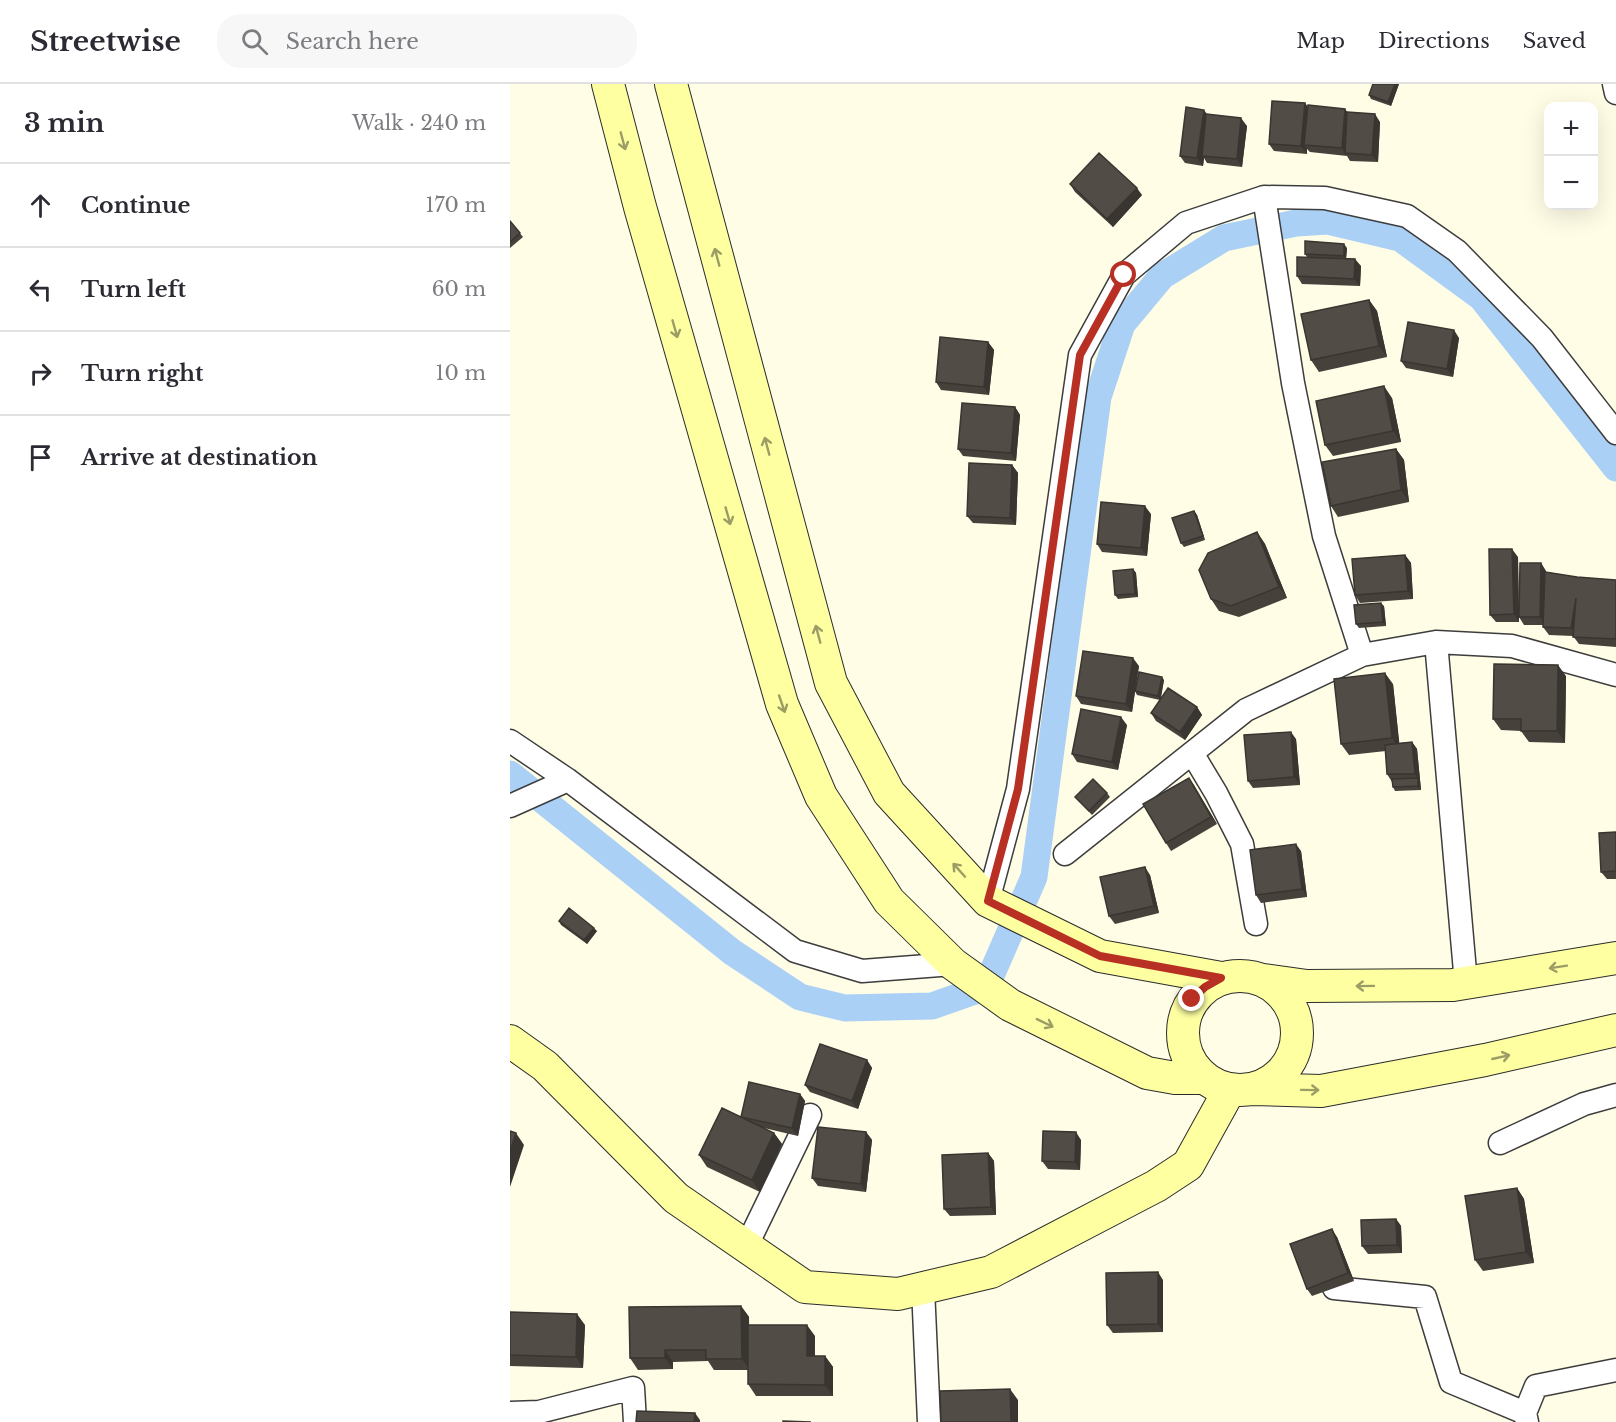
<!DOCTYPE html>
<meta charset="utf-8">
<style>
body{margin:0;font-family:"Libre Baskerville",serif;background:#f7f7f7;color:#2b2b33}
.controls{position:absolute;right:18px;top:18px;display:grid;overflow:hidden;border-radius:12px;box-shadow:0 6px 24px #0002}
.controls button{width:54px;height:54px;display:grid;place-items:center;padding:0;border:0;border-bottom:2px solid #e1e1e2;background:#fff;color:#2b2b33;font:30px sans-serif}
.stop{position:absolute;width:18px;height:18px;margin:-14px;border:4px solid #b82f23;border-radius:50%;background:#fff}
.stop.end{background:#b82f23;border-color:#fff;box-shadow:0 2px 6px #0008}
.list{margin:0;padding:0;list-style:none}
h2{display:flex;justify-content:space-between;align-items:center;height:78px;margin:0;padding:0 24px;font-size:26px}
h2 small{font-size:20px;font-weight:400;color:#7c7c81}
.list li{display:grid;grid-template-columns:39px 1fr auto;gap:18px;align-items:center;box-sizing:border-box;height:84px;padding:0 24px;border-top:2px solid #e1e1e2}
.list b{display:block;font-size:22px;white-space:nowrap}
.list em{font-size:20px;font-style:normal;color:#7c7c81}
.icon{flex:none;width:33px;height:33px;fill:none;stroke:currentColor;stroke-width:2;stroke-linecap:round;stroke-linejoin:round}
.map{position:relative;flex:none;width:1106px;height:1338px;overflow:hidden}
header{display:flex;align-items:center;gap:36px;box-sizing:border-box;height:84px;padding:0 30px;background:#fff;border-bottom:2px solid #e1e1e2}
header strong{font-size:28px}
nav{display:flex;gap:33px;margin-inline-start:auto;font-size:21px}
.search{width:420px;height:54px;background:#f7f7f7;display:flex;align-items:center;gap:15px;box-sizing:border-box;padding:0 21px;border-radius:24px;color:#7c7c81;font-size:22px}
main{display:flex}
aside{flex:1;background:#fff}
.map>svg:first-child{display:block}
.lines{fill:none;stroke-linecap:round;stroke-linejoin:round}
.canal{stroke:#abd0f6;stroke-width:27}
.minor-casing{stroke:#3d3d3d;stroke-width:25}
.secondary-casing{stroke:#2c2c2c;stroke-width:34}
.minor{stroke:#fff;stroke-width:22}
.secondary{stroke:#fdffa1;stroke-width:32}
.wall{fill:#47413c}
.shaded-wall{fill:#393531}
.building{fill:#524c46;stroke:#393531;stroke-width:1.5}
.oneway{stroke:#9c9d65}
.route{stroke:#b82f23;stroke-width:8}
</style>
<header>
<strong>Streetwise</strong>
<div class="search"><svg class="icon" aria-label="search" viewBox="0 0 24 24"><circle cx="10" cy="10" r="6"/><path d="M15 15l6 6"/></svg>Search here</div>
<nav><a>Map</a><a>Directions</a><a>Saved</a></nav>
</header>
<main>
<aside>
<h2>3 min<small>Walk · 240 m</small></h2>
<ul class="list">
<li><svg class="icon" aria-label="ahead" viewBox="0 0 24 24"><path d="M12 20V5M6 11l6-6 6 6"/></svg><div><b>Continue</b></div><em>170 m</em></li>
<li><svg class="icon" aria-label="left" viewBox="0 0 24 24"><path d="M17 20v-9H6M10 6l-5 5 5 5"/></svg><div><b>Turn left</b></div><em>60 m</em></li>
<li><svg class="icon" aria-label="right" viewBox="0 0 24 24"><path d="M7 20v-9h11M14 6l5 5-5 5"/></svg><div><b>Turn right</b></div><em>10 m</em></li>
<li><svg class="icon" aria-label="arrive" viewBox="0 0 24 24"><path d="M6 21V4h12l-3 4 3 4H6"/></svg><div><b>Arrive at destination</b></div></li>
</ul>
</aside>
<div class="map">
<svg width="1106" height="1338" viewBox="0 0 1106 1338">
<rect width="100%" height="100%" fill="#fffde6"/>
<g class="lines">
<!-- canal -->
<path class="canal" d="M0,690L222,868L290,913L335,924L422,922L476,903L524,793L588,313L612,240L652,192L714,154L786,139L818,137L890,154L971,213L1106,384"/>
<!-- minor casing -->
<g class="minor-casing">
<path id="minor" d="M1104,0L1106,9
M754,113L783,299L814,452L852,571
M926,558L956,899
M0,657L58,696L285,867L352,887L443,880
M682,669L706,709L732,760L746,840
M0,722L58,696
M555,770L736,626L852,571L926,558L1002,562L1106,591
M478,817L508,705L570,271L614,191L676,139L754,113L815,114L897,132L947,167L1032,254L1106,349
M990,1059L1074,1020L1106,1011
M236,1163L300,1031
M413,1204L419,1338
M824,1204L915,1213L941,1298L1015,1329
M0,1329L29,1328L123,1304L125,1338
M1017,1338L1015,1329L1026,1302L1106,1286"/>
</g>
<!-- secondary casing -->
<g class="secondary-casing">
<path id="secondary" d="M98,0L130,123L272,620L311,712L379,817L443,880L500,921L637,989L665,994H695
M161,0L321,599L379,709L478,817L590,872L711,894
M673 949a57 57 0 1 1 114 0a57 57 0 1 1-114 0Z
M754,896L797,902L943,901L1106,874
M0,957L35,982L166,1114L295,1203L388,1210L481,1188L646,1102L678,1081L720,1005
M741,1005L811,1007L975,976L1106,946"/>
</g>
<!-- minor -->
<use href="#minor" class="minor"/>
<!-- secondary -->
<use href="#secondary" class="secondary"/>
</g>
<!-- wall -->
<path class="wall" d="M863,0H889L881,22L861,15L859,11Z
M795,19L798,23L835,25L837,28L870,38L868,78L840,77L837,72L800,68L797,65V70L764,67L759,60Z
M697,30L737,42L732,83L697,79L694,74L693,82L675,79L670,72Z
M560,100L632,111L603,143L565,108Z
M0,137L13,153L0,164Z
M837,164L836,174L851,182L850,202L792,200L787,192L797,173L795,170Z
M859,216L867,227L877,273L809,288L801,276Z
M949,254L943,293L896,284L891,277Z
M478,258L484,266L479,311L431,306L426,298Z
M882,314L891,358L823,372L815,361Z
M505,323L510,331L506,377L453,372L448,365Z
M886,365L894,376L899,418L828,433L821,422Z
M502,381L508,389L506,441L463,439L457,432Z
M684,427L687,431L695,456L674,463L671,459Z
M641,430L637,472L592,468L587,460Z
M747,448L755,460L777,514L729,533L709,527L701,515Z
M895,471L901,479L903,515L850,519L845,511Z
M1008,473L1009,529L1031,479L1036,488L1067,493L1106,496V563L1069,560L1063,552L1039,551L1033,543L1034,541H1014L1009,533V538H986L980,531Z
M623,485L626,489L628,513L608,515L605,511Z
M874,522L876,542L849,544L846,540Z
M629,582L625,604L654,596L651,614L687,623L692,631L675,656L646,637L641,629L650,616L627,611L625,607L622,628L571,620L566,612Z
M1056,592L1055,659L1019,658L1011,647L991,646L983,635Z
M883,600L889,659L902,658L907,665L911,706L885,707L883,703L882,698L877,690L876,667L839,671L831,660Z
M617,641L608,686L567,678L562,670Z
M786,655L790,701L743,704L738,697Z
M679,694L707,740L661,767L656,759Z
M597,709L600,713L582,731L565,713Z
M1106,748V795H1097L1091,788Z
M791,767L797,813L751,819L746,811Z
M640,791L649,829L605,840L599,832Z
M49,837L87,847L77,860L51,841Z
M357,976L362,984L348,1025L300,1008L295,1001Z
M290,1010L295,1017L288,1052L254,1044L264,1049L272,1060L250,1108L197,1083L189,1071L232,1034L231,1033Z
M356,1048L362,1056L356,1108L308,1102L302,1094Z
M571,1056L570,1086L538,1085L532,1077Z
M478,1069L484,1077L486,1131L440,1132L434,1125Z
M1007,1104L1014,1115L1024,1179L973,1187L965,1176Z
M886,1135L891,1142L892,1169L858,1170L852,1162Z
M827,1153L844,1197L802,1212L797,1205Z
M653,1196V1248L603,1249L597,1241Z
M231,1222L239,1233V1241L305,1252V1272H315L323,1283V1312H246L238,1300V1286H204L198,1277L163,1278V1285L128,1286L120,1274Z
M0,1228L75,1241L73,1284L0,1282Z"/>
<!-- shaded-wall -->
<path class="shaded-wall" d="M885,0H889L881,22L878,18Z
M795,19L800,27L794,61L797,65V70L791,62Z
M835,25L840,32L835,69L832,64Z
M694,26L699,33L692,72L694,74L693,82L687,74Z
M865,30L870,38L868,78L862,71Z
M731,34L737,42L732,83L727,75Z
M627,104L632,111L603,143L597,135Z
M834,160L837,164L836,176L834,172Z
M845,175L851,182L850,202L844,195Z
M859,216L867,227L877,273L869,262Z
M944,246L949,254L943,293L937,285Z
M478,258L484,266L479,311L474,303Z
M874,302L882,314L891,358L883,347Z
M505,323L510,331L506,377L501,369Z
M886,365L894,376L899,418L891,406Z
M502,381L508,389L506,441L500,434Z
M635,422L641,430L637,472L631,464Z
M684,427L687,431L695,456L693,452Z
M747,448L755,460L777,514L769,503Z
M1002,465L1008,473L1009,538L1004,530Z
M895,471L901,479L903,515L898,507Z
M1031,479L1036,487L1035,541L1030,533Z
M623,485L626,489L628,513L625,510Z
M1066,514L1067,552L1061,544Z
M871,519L874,522L876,542L873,538Z
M623,574L629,582L622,628L616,620Z
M1048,581L1056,592L1055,659L1047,647Z
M875,589L883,600L890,665L882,654Z
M652,593L654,596L650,616L648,612Z
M687,623L692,631L675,656L670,648Z
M611,633L617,641L608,686L602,678Z
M781,648L786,655L790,701L784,693Z
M902,658L907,665L911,706L908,702V694L905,690Z
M679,694L684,701L707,740L701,733Z
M786,760L791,767L797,813L792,805Z
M635,783L640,791L649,829L644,822Z
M84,844L87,847L77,860L74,856Z
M357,976L362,984L348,1025L342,1017Z
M290,1010L295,1017L288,1052L282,1044Z
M356,1048L362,1056L356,1108L351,1100Z
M566,1048L571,1056L570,1086L565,1078Z
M6,1049L14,1061L0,1103V1067Z
M264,1049L272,1060L250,1108L242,1096Z
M478,1069L484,1077L486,1131L481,1123Z
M1007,1104L1014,1115L1024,1179L1016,1168Z
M886,1135L891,1142L892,1169L887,1161Z
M822,1145L827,1153L844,1197L838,1189Z
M648,1188L653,1196V1248L648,1240Z
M231,1222L239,1233L240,1286L232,1275Z
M67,1230L75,1241L73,1284L66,1273Z
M297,1241L305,1252L304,1283L297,1272Z
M155,1266L163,1278V1285L155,1274Z
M315,1272L323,1283V1312L315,1301Z
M500,1305L508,1316V1338H501Z
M185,1329L190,1336V1338H184Z"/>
<!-- building -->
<path class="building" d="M863,0H885L878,18L859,11Z
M762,17L795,19L791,62L759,60Z
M798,21L835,25L832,64L794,61Z
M676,23L694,26L687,74L670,72Z
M837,28L865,30L862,71L835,69Z
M696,30L731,34L727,75L692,72Z
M589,69L627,104L597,135L560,100Z
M0,137L10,149L0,158Z
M795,157L834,160V172L795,170Z
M787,173L845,175L844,195L787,192Z
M859,216L869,262L801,276L791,230Z
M898,238L944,246L937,285L891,277Z
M430,253L478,258L474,303L426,298Z
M874,302L883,347L815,361L806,317Z
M452,319L505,323L501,369L448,365Z
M886,365L891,406L821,422L812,378Z
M459,379L502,381L500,434L457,432Z
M591,418L635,422L631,464L587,460Z
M684,427L693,452L671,459L662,434Z
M747,448L769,503L721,522L701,515L689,486L698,469Z
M979,465H1002L1004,530L980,531Z
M895,471L898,507L845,511L842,475Z
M1010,479H1031L1030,533H1009Z
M623,485L625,510L605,511L603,487Z
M1035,488L1067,493L1106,496V555L1063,553L1066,514L1061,544L1033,543Z
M871,519L873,538L846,540L844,521Z
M573,567L623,574L616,620L566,612Z
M984,580L1048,581L1047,647H1011V635H983Z
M629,588L652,593L648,612L625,607Z
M875,589L882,654L831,660L824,595Z
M658,604L687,623L670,648L641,629Z
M571,625L611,633L602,678L562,670Z
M781,648L784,693L738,697L734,651Z
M902,658L905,690H877L875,661Z
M679,694L701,733L656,759L633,720Z
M908,694V702L883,703L882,695Z
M583,695L597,709L579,727L565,713Z
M1106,748V787L1091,788L1089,749Z
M786,760L792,805L746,811L740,766Z
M635,783L644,822L599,832L590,793Z
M59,824L84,844L74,856L49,837Z
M310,960L357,976L342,1017L295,1001Z
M239,998L290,1010L282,1044L231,1033Z
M212,1024L264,1049L242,1096L189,1071Z
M308,1043L356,1048L351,1100L302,1094Z
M0,1047L6,1049L0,1067Z
M533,1047L566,1048L565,1078L532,1077Z
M478,1069L481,1123L434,1125L432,1071Z
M1007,1104L1016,1168L965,1176L955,1112Z
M886,1135L887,1161L852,1162L851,1136Z
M822,1145L838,1189L797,1205L780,1160Z
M648,1188V1240L597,1241L596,1189Z
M231,1222L232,1275H196V1266H155V1274H120L119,1223Z
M0,1228L67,1230L66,1273L0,1271Z
M238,1241H297V1272H315V1301L238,1300Z
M500,1305L501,1338H431L430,1307Z
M127,1327L185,1329L184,1338H126Z
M273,1337L301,1338H273Z"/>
<!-- one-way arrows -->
<defs><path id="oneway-shaft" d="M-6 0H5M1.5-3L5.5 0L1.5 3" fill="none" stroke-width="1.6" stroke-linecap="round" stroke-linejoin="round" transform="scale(1.5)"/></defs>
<g class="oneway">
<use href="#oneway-shaft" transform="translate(113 57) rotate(75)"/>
<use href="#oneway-shaft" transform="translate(207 173) rotate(-105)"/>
<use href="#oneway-shaft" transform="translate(165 245) rotate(74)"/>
<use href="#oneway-shaft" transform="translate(257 362) rotate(-105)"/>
<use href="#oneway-shaft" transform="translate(218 432) rotate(74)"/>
<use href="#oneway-shaft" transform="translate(308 550) rotate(-105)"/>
<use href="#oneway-shaft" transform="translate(272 620) rotate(71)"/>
<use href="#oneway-shaft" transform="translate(449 786) rotate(-132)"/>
<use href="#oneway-shaft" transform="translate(1048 883) rotate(171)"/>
<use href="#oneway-shaft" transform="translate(855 902) rotate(179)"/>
<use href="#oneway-shaft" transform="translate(535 939) rotate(26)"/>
<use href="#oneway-shaft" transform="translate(991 973) rotate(-13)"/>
<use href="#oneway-shaft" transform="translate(800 1006) rotate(1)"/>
</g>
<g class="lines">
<!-- route -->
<path class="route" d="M614,191L570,271L508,705L478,817L590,872L711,894L695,903L682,915"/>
</g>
</svg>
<div class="controls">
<button>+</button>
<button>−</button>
</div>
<div class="stop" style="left:614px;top:191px"></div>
<div class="stop end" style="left:682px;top:915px"></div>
</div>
</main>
